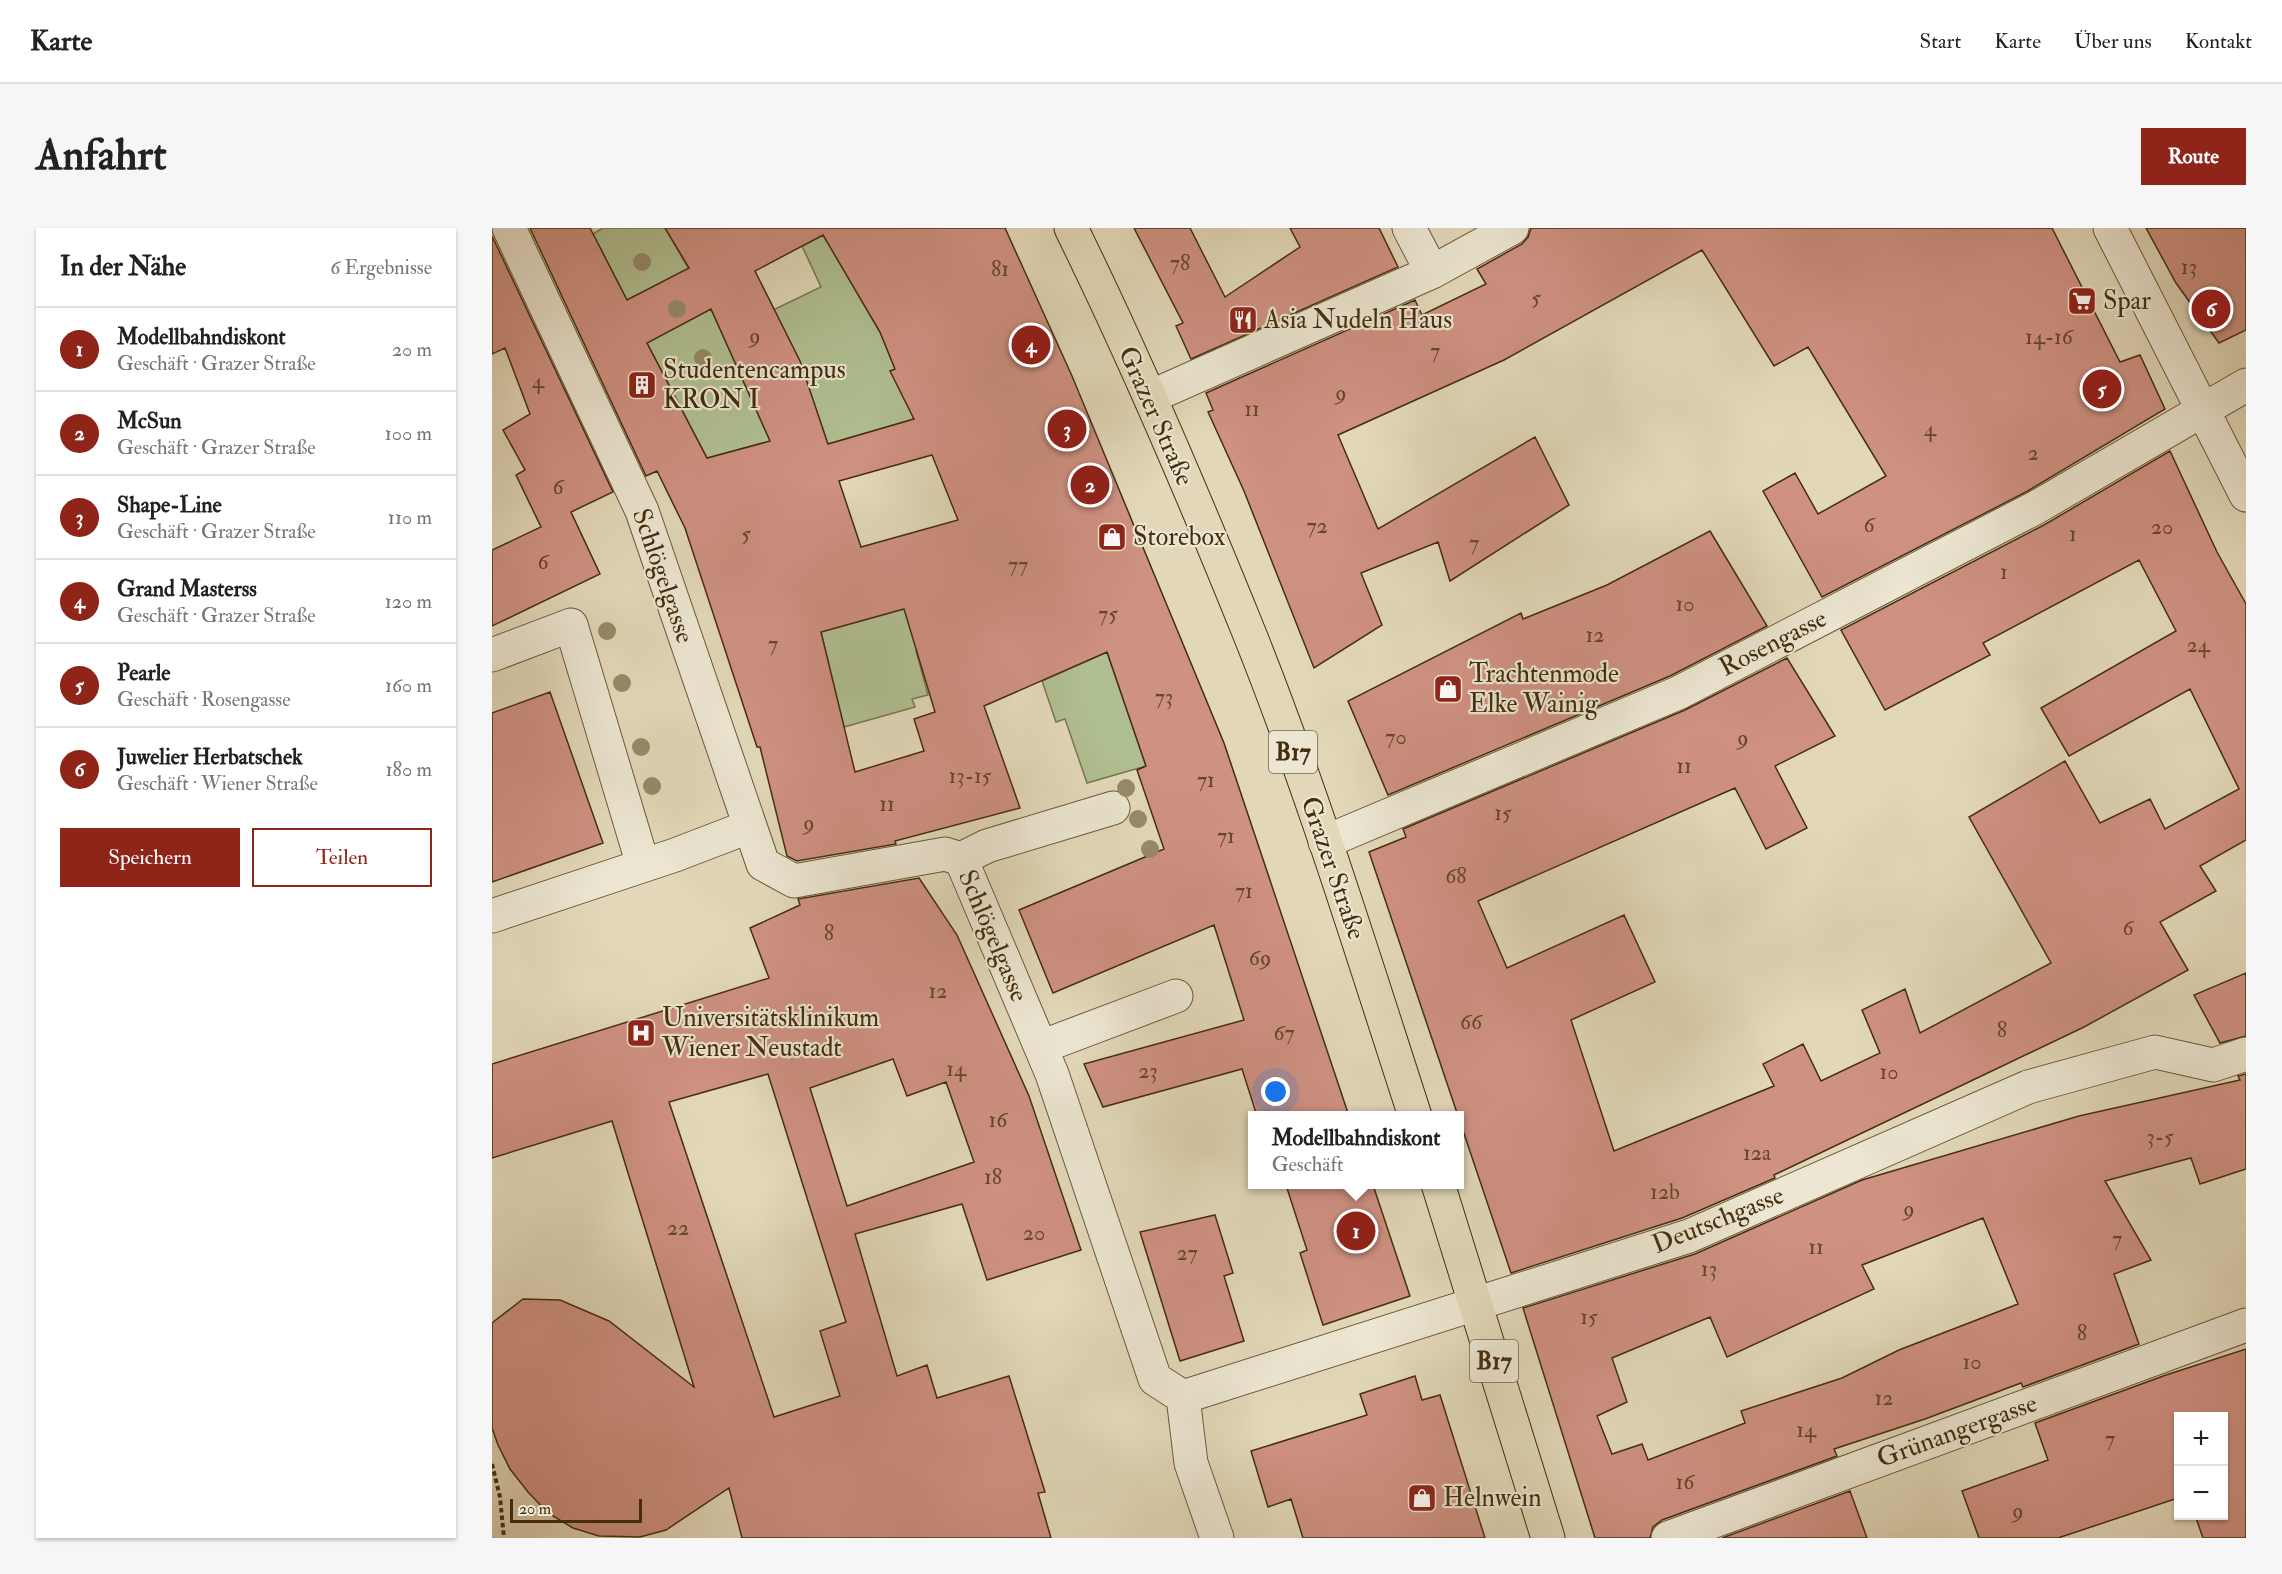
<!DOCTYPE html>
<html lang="de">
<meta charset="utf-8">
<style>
body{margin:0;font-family:"IM FELL Double Pica",serif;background:#f6f6f6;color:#222}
.controls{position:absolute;right:18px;bottom:18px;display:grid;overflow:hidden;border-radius:0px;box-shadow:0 2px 4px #0004}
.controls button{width:54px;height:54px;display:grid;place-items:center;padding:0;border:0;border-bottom:2px solid #e0e0e0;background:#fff;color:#222;font:30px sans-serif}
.scale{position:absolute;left:18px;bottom:15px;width:132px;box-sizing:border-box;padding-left:6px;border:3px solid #432e0e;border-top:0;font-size:16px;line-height:21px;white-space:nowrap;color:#432e0e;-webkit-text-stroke:4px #ece6d2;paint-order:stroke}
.you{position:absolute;left:784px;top:864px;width:21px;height:21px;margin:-15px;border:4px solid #fff;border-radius:50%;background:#1a73e8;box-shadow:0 0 0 9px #1a73e833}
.badge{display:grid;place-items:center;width:39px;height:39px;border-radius:50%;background:#8f2418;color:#fff;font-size:20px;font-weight:700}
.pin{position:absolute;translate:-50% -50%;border:3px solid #fff;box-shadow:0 2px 6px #0006}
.popup{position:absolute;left:756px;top:883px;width:216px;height:78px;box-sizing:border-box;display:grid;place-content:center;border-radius:0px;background:#fff;filter:drop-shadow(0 2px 4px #0005);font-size:20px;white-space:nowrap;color:#767676}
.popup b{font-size:22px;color:#222}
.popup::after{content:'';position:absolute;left:50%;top:100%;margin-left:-12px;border:12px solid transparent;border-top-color:#fff}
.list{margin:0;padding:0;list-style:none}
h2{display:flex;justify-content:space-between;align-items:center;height:78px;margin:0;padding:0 24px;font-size:26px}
h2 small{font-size:20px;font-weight:400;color:#767676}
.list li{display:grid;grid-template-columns:39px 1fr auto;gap:18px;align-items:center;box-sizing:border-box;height:84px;padding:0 24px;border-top:2px solid #e0e0e0}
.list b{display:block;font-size:22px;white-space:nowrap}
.list p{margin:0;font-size:20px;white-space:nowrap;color:#767676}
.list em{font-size:20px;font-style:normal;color:#767676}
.actions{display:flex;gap:12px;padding:18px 24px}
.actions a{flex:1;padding:14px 0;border:2px solid #8f2418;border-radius:0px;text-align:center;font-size:21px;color:#8f2418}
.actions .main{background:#8f2418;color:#fff}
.map{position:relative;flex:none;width:1754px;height:1310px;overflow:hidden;border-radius:0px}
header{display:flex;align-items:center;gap:36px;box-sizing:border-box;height:84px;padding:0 30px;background:#fff;border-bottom:2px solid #e0e0e0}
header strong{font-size:28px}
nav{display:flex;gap:33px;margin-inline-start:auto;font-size:21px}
.intro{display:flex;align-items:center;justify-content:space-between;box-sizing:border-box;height:144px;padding:0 36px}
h1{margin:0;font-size:42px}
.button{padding:15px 27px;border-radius:0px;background:#8f2418;color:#fff;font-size:21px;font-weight:700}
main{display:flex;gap:36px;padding:0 36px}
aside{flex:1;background:#fff;border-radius:0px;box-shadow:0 2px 4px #0004}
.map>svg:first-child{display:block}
.green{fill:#b0bf91;stroke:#7a7650;stroke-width:1.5}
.building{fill:#cf9182;stroke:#432e0e;stroke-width:1.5;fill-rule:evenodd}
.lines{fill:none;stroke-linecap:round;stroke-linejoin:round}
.minor-casing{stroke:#6b5839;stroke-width:35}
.major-casing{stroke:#432e0e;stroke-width:35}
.path{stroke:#432e0e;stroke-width:4;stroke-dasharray:4.5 3;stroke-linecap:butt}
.minor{stroke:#ece6d2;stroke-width:33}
.major{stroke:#e2d8b9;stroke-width:33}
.tree{fill:#978a69}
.labels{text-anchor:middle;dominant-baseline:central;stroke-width:4.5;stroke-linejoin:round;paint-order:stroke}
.number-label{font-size:22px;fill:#66472b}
.shield{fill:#ece6d2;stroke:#766549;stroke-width:1.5}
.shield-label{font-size:24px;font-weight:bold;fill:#432e0e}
.poi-label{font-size:26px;fill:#432e0e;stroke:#ece6d2;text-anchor:start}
.street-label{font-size:26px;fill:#432e0e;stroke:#ece6d2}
</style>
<header>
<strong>Karte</strong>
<nav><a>Start</a><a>Karte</a><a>Über uns</a><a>Kontakt</a></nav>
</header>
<div class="intro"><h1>Anfahrt</h1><a class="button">Route</a></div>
<main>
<aside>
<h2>In der Nähe<small>6 Ergebnisse</small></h2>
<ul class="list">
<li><span class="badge">1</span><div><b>Modellbahndiskont</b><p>Geschäft · Grazer Straße</p></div><em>20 m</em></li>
<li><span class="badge">2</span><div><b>McSun</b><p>Geschäft · Grazer Straße</p></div><em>100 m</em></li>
<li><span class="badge">3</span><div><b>Shape-Line</b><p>Geschäft · Grazer Straße</p></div><em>110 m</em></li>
<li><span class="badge">4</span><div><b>Grand Masterss</b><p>Geschäft · Grazer Straße</p></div><em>120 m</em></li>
<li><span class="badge">5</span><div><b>Pearle</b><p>Geschäft · Rosengasse</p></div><em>160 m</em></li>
<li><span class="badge">6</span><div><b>Juwelier Herbatschek</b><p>Geschäft · Wiener Straße</p></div><em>180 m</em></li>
</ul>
<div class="actions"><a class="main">Speichern</a><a>Teilen</a></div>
</aside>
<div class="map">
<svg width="1754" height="1310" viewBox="0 0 1754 1310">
<rect width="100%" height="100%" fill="#e2d8b9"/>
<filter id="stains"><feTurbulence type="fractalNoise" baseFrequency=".00333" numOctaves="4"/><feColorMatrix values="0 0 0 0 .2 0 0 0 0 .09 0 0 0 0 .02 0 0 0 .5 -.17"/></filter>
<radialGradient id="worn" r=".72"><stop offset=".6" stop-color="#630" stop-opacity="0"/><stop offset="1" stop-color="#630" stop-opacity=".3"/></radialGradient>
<!-- green -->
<path class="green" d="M111,0H173L214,70L255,161L281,82L329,59L310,18L345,0L340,22L388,104L403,141L399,143L422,191L336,216L215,230L155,115L149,65L135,72L101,6Z
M426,377L441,417L424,423L436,467L420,471L423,479L352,499L329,404Z
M615,424L654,538L595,555L573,491L564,494L550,453Z"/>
<!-- building -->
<path class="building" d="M38,0H98L135,72L197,40L173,0H513L580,148L732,515L857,888H765L750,841L611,879L592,836L752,792L722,697L561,765L527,682L672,621L645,542L654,538L615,424L492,478L528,580L403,613L404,616L305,633L295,628L268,519H265L193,300L165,243L154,248ZM331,7L388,104L403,141L398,143L422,191L336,216L308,133L263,43ZM219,81L278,213L215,230L155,115ZM440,227L466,292L369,319L347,253ZM412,381L443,484L422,491L432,523L363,544L329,404Z
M642,0H698L733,69L808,19L798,0H887L906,39L699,131L684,98L691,95Z
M1039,0H1560L1628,134L1648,127L1673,181L1534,264L1330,369L1271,263L1303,245L1326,286L1394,248L1316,119L1282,138L1210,22L1012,132L846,207L886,301L1043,209L1077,277L958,353L946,314L869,345L890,397L822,440L752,263L716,184L721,182L714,165L923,72L930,87L994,56L985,41L1030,16L1036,9Z
M1654,0H1754V102L1727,115L1684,55Z
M0,8L121,264L79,284L108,346L0,398V322L49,299L24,247L33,242L11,202L38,186L13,120L0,126Z
M1678,223L1725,324L1754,376V612L1708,638L1724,663L1668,694L1696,742L1592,799L1282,947L1283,950L1190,990L1019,1045L877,624L914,609L911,601L1193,482L1295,430L1343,508L1283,538L1315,600L1274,621L1243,560L986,673L1015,740L1132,687L1163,754L1079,792L1122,923L1282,858L1271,836L1311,816L1329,853L1388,825L1370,782L1413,761L1428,805L1559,735L1477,589L1573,533L1608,595L1658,571L1673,601L1747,561L1698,461L1577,528L1549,480L1684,403L1647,332L1491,415L1498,427L1393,482L1349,402L1552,297Z
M1218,303L1275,398L1178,448L896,567L856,473L1029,385L1031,391L1115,357Z
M58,464L111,615L0,654V485Z
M427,650L465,707L537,868L589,1022L495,1052L470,976L363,1006L405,1148L435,1137L445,1170L517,1148L553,1264L546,1265L559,1310H250L237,1260L174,1302L148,1309L107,1308L81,1300L56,1285L36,1264L18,1241L6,1217L0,1200V1095L31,1071L68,1072L117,1093L202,1159L120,893L0,930V836L277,750L258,700L308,677L306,671ZM401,831L415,868L454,854L482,934L355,978L318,860ZM276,846L354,1094L328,1103L348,1168L282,1189L177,874Z
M1754,745V808L1728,815L1702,767Z
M1754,846V941L1708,956L1699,930L1613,953L1659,1032L1622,1046L1647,1116L1531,1159L1529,1155L1433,1191L1342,1221L1345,1228L1170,1292L1161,1299L1158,1310H1103L1031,1080L1203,1026L1370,952L1587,888L1748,852L1746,848ZM1491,990L1526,1076L1407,1122L1350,1150L1249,1183L1253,1195L1156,1232L1150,1216L1120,1226L1105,1188L1135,1174L1120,1130L1218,1089L1235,1129L1382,1061L1370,1037Z
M794,957H881L918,1068L831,1097L808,1025L815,1022Z
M723,987L741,1045L732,1048L752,1113L688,1133L648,1004Z
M1754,1121V1310H1711L1703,1287H1731V1188H1686V1270L1566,1310H1487L1470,1263L1556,1232L1543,1195L1674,1147Z
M923,1148L930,1172L948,1167L993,1310H811L799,1271L776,1279L759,1223L875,1187L868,1166Z
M1358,1263L1375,1310H1230Z"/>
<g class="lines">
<!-- minor casing -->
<g class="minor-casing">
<path id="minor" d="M17,0L150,283L271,636L302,653L453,626L469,631L560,846L663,1151L691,1169L699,1235L725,1310
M917,0L940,44
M1618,0L1754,267
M658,169L940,44L1020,0
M0,427L79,397L151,637
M833,614L1186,465L1543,280L1754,157
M469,631L495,618L621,580
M0,688L183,627L256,599
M549,819L684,768
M691,1169L1197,1008L1536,859L1663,824L1721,837L1754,826
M1176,1310L1754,1097"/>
</g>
<!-- major casing -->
<g class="major-casing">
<path id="major" d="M579,0C645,134 704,273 760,412C822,568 871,728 923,888
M946,956L1056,1310"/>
</g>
<!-- path -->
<path class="path" d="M0,1236L8,1269L12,1310"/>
<!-- minor -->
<use href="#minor" class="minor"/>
<!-- major -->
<use href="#major" class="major"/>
</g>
<!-- trees -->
<g class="tree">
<circle cx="150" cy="34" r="9"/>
<circle cx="185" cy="81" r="9"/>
<circle cx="211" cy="130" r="9"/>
<circle cx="115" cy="403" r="9"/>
<circle cx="130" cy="455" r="9"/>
<circle cx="149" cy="519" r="9"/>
<circle cx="160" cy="558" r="9"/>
<circle cx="634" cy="560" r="9"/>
<circle cx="646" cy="591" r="9"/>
<circle cx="658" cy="621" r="9"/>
</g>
<!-- icons -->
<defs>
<g id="supermarket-square" transform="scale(1.5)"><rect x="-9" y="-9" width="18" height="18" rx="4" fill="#8f2418" stroke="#ece6d2"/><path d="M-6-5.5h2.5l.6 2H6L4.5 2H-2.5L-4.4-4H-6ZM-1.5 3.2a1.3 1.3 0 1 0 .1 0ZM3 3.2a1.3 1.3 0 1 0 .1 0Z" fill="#fff"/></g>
<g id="restaurant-square" transform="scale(1.5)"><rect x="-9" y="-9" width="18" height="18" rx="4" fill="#8f2418" stroke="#ece6d2"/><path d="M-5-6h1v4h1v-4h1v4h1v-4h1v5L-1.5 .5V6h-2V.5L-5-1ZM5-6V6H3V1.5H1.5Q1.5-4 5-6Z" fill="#fff"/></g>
<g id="building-square" transform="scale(1.5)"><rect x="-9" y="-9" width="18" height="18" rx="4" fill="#8f2418" stroke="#ece6d2"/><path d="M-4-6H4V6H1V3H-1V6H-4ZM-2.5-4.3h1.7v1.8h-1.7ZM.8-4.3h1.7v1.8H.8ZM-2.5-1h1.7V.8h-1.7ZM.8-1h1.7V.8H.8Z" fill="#fff"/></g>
<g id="shop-square" transform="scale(1.5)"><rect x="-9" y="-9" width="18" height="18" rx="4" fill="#8f2418" stroke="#ece6d2"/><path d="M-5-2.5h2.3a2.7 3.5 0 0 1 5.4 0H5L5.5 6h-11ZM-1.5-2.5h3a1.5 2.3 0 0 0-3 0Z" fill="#fff"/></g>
<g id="hospital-square" transform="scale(1.5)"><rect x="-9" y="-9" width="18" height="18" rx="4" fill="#8f2418" stroke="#ece6d2"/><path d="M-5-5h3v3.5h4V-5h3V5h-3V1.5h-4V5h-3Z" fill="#fff"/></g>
</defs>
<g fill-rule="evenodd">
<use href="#supermarket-square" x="1590" y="73"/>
<use href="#restaurant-square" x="751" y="92"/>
<use href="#building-square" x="150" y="157"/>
<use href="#shop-square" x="620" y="309"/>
<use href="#shop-square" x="956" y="461"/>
<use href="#hospital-square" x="149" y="805"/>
<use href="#shop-square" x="930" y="1270"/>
</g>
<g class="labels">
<!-- number labels -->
<g class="number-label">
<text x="688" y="35">78</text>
<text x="1697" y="39">13</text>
<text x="508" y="41">81</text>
<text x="1044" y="70">5</text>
<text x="263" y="108">9</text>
<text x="1557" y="109">14-16</text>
<text x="943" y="123">7</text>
<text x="46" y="153">4</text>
<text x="849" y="165">9</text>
<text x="760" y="181">11</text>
<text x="1438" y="201">4</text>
<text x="1541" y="225">2</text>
<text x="66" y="259">6</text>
<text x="1377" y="297">6</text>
<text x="825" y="298">72</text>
<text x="1670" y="299">20</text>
<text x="254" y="306">5</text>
<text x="1581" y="306">1</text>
<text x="982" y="315">7</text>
<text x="51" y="334">6</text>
<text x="526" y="337">77</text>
<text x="1512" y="344">1</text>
<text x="1193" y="376">10</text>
<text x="616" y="386">75</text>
<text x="1103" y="407">12</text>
<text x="281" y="416">7</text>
<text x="1706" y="417">24</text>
<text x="672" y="469">73</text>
<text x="904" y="509">70</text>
<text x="1251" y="510">9</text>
<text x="1192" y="538">11</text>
<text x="478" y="548">13-15</text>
<text x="714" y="552">71</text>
<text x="395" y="576">11</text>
<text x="1011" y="585">15</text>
<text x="317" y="595">9</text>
<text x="734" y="608">71</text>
<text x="964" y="648">68</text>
<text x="752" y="663">71</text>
<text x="1636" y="700">6</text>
<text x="337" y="705">8</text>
<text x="768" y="730">69</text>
<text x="446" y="763">12</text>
<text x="979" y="794">66</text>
<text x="1510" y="802">8</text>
<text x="792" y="805">67</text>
<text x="464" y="841">14</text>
<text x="656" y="843">23</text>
<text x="1397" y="844">10</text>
<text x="506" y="892">16</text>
<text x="1668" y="909">3-5</text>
<text x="1265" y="925">12a</text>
<text x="501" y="949">18</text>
<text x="1173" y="964">12b</text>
<text x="1417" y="981">9</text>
<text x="186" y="1000">22</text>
<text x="542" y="1005">20</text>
<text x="1625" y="1011">7</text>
<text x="1324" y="1019">11</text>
<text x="695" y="1025">27</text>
<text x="1217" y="1041">13</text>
<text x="1097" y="1089">15</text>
<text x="1590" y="1105">8</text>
<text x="1480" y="1134">10</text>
<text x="1392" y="1170">12</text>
<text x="1314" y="1202">14</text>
<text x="1618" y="1211">7</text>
<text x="1193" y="1254">16</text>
<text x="1526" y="1283">9</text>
</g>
<!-- shield labels -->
<g class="shield">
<rect x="777" y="503" width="48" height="42" rx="4.5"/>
<rect x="978" y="1112" width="48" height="42" rx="4.5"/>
</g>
<g class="shield-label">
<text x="801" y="524">B17</text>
<text x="1002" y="1133">B17</text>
</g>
<!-- poi labels -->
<g class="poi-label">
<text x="1611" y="73">Spar</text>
<text x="772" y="92">Asia Nudeln Haus</text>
<text x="171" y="142">Studentencampus<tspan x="171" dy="30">KRON I</tspan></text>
<text x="641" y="309">Storebox</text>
<text x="977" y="446">Trachtenmode<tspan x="977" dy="30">Elke Wainig</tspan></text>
<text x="170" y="790">Universitätsklinikum<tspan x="170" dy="30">Wiener Neustadt</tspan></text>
<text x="951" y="1270">Helnwein</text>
</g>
<!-- street labels -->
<g class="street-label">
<text transform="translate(664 188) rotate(66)">Grazer Straße</text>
<text transform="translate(171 348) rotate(71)">Schlögelgasse</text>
<text transform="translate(1281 415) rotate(-27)">Rosengasse</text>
<text transform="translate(841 640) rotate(71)">Grazer Straße</text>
<text transform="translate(501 708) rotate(67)">Schlögelgasse</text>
<text transform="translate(1226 992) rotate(-22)">Deutschgasse</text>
<text transform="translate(1465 1203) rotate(-20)">Grünangergasse</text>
</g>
</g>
<rect width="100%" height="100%" filter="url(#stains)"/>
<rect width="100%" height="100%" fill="url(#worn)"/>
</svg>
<div class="controls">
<button>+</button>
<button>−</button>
</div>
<div class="scale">20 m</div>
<div class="you"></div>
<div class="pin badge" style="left:864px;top:1003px">1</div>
<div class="popup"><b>Modellbahndiskont</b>Geschäft</div>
<div class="pin badge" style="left:598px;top:257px">2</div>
<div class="pin badge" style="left:575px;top:201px">3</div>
<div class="pin badge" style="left:539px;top:117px">4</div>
<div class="pin badge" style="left:1610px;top:161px">5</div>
<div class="pin badge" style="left:1719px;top:81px">6</div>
</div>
</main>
